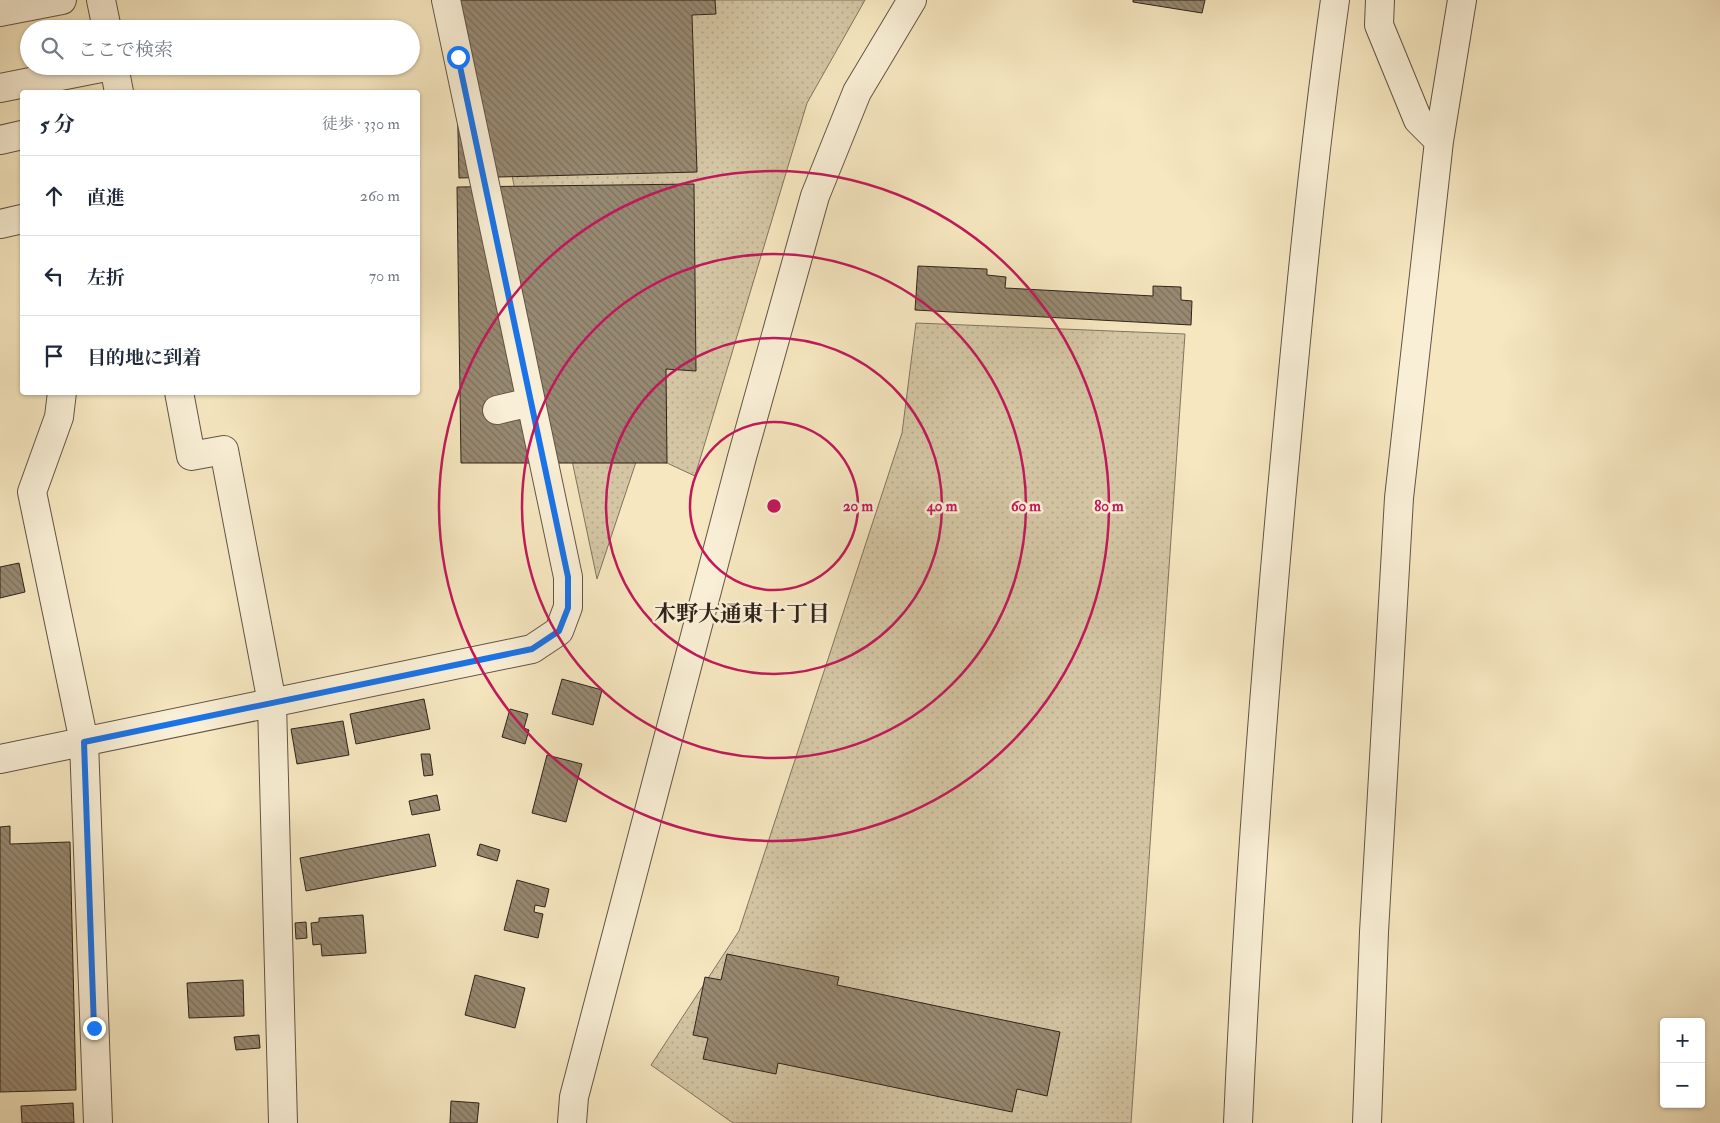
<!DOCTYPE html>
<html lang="ja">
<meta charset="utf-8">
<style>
body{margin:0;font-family:"IM FELL Double Pica","Noto Serif JP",serif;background:#f6f6f7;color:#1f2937}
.controls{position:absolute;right:15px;bottom:15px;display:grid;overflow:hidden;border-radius:5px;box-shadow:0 1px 4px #0004}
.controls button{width:45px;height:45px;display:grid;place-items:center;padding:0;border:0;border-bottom:1px solid #e0e1e3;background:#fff;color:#1f2937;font:25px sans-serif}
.stop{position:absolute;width:15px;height:15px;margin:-11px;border:4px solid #1a73e8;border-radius:50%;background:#fff}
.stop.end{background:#1a73e8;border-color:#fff;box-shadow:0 1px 5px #0008}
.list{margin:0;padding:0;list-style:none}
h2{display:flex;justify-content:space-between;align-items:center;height:65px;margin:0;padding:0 20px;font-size:21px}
h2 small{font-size:16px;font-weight:400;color:#747a83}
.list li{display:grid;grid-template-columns:32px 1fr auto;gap:15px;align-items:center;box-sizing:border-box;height:80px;padding:0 20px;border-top:1px solid #e0e1e3}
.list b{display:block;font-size:19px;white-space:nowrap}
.list em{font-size:16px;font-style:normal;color:#747a83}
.icon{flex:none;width:28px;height:28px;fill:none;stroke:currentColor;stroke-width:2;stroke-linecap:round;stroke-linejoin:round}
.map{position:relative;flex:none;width:1720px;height:1123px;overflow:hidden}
.search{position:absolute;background:#fff;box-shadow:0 1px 4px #0004;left:20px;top:20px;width:400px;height:55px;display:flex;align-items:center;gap:12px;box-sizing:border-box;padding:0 18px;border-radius:28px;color:#747a83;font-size:19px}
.panel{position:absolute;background:#fff;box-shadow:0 1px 4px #0004;left:20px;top:90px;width:400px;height:305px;border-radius:5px}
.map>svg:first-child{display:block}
.grass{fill:url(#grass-dots);stroke:#827460}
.building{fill:url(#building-back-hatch);stroke:#30231b}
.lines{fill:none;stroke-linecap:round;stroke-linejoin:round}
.minor-casing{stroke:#625444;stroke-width:30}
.minor{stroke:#f9efd6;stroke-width:28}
.route{stroke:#1a73e8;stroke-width:6}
.ring{fill:none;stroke:#c2185b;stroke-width:2.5}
.labels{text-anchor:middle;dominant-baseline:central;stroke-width:5;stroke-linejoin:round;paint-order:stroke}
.neighbourhood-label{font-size:22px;font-weight:bold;fill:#30231b;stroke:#f9efd6}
.centre{fill:#c2185b;stroke:#f9efd6;stroke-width:2.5}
.ring-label{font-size:15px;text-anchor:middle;font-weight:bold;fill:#c2185b;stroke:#f9efd6;stroke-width:5;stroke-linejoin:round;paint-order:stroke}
</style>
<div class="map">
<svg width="1720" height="1123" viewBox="0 0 1720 1123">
<defs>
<pattern id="grass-dots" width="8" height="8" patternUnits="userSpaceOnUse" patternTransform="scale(1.25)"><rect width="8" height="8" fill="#d4c6a4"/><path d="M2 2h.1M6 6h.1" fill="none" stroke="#b6aa8d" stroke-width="1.8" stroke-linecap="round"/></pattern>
<pattern id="building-back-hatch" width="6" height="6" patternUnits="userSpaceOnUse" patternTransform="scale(1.25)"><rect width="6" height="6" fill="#978971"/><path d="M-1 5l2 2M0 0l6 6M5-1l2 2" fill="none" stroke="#7c705c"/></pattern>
</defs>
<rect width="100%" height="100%" fill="#f6e7c0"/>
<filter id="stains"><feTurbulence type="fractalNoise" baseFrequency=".004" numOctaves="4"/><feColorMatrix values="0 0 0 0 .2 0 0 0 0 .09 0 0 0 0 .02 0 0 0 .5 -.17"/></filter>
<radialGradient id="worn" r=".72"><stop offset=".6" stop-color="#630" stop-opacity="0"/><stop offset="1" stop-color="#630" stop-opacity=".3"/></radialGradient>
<!-- grass -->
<path class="grass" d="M543,0H865L807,103L695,476L667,463L638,456L597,579L487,57Z
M916,323L1185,334L1131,1123H733L651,1065L739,931L902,433Z"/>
<!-- building -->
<path class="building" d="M455,0H715L716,14L692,15L697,172L459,178Z
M1133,0H1205L1202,13L1133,2Z
M694,184L696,371L666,369L667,463H461L457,187Z
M918,266L987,269V275L1006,277L1005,288L1153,296V286L1181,287V300L1192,301L1191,325L915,310Z
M19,563L25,592L0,598V567Z
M562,679L602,690L593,725L552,714Z
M424,699L430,729L356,744L350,714Z
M510,709L528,714L524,728L529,730L525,744L502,737Z
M343,721L349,755L297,764L291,729Z
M421,754H430L433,775L424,776Z
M547,755L582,764L566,822L532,813Z
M437,795L440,810L412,815L409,801Z
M10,826V844L70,842L76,1090L0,1092V827Z
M429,834L436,866L306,891L300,858Z
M480,844L500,850L497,861L477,855Z
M517,880L549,889L545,907L535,905L534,912L543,914L538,938L504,930Z
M363,915L366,953L322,956L321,944L313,945L311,923L319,922V918Z
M306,922L307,938L296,939L295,923Z
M727,954L839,977L837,985L1060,1032L1047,1096L1017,1089L1012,1112L778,1063L776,1074L703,1059L708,1038L693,1035L705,977L721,980Z
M475,975L525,988L515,1028L465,1015Z
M243,980L244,1016L189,1018L187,983Z
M259,1035L260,1048L236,1050L234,1037Z
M451,1101L479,1103L477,1123H450Z
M73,1103L74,1123H22L21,1106Z"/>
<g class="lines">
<!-- minor casing -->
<g class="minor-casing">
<path id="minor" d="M101,0L107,29
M1380,0L1379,25L1418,120L1439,141
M0,12L62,0
M114,66L119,92
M0,88L111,66
M0,140L22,135
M0,224L22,219
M62,392L59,417L32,492L84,742L98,1123
M179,392L191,456L224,450L272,703L283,1123
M497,410L531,402
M0,759L532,649L559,631L568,607V577L446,0
M572,1123L574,1097L742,457L815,196L857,92L912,0
M1238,1123C1247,912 1263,701 1282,490C1297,327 1312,163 1335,0
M1367,1123L1374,932L1399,498L1439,141L1462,0"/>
</g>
<!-- minor -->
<use href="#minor" class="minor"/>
</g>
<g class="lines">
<!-- route -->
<path class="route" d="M94,1028L84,742L532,649L559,631L568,608V577L458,57"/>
</g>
<!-- distance rings -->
<g class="ring">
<circle cx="774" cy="506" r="84"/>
<circle cx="774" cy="506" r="168"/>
<circle cx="774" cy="506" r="252"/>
<circle cx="774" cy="506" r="335"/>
</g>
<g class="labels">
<!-- neighbourhood labels -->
<g class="neighbourhood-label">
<text x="742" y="614">木野大通東十丁目</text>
</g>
</g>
<circle cx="774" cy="506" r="8" class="centre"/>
<g class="ring-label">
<text x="858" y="511">20 m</text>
<text x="942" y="511">40 m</text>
<text x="1026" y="511">60 m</text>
<text x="1109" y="511">80 m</text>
</g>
<rect width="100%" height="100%" filter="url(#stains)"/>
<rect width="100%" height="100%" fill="url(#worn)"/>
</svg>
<div class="controls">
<button>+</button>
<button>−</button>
</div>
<div class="stop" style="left:458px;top:57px"></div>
<div class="stop end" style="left:94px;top:1028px"></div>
<div class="search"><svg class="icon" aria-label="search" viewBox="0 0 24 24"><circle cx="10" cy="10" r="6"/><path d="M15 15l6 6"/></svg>ここで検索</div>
<section class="panel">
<h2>5 分<small>徒歩 · 330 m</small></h2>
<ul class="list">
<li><svg class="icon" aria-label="ahead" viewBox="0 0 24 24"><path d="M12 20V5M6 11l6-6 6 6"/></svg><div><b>直進</b></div><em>260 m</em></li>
<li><svg class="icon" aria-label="left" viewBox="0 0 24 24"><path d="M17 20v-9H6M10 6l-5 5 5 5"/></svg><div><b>左折</b></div><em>70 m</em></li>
<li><svg class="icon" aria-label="arrive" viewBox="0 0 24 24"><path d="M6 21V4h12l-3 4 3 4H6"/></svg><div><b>目的地に到着</b></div></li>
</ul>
</section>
</div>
